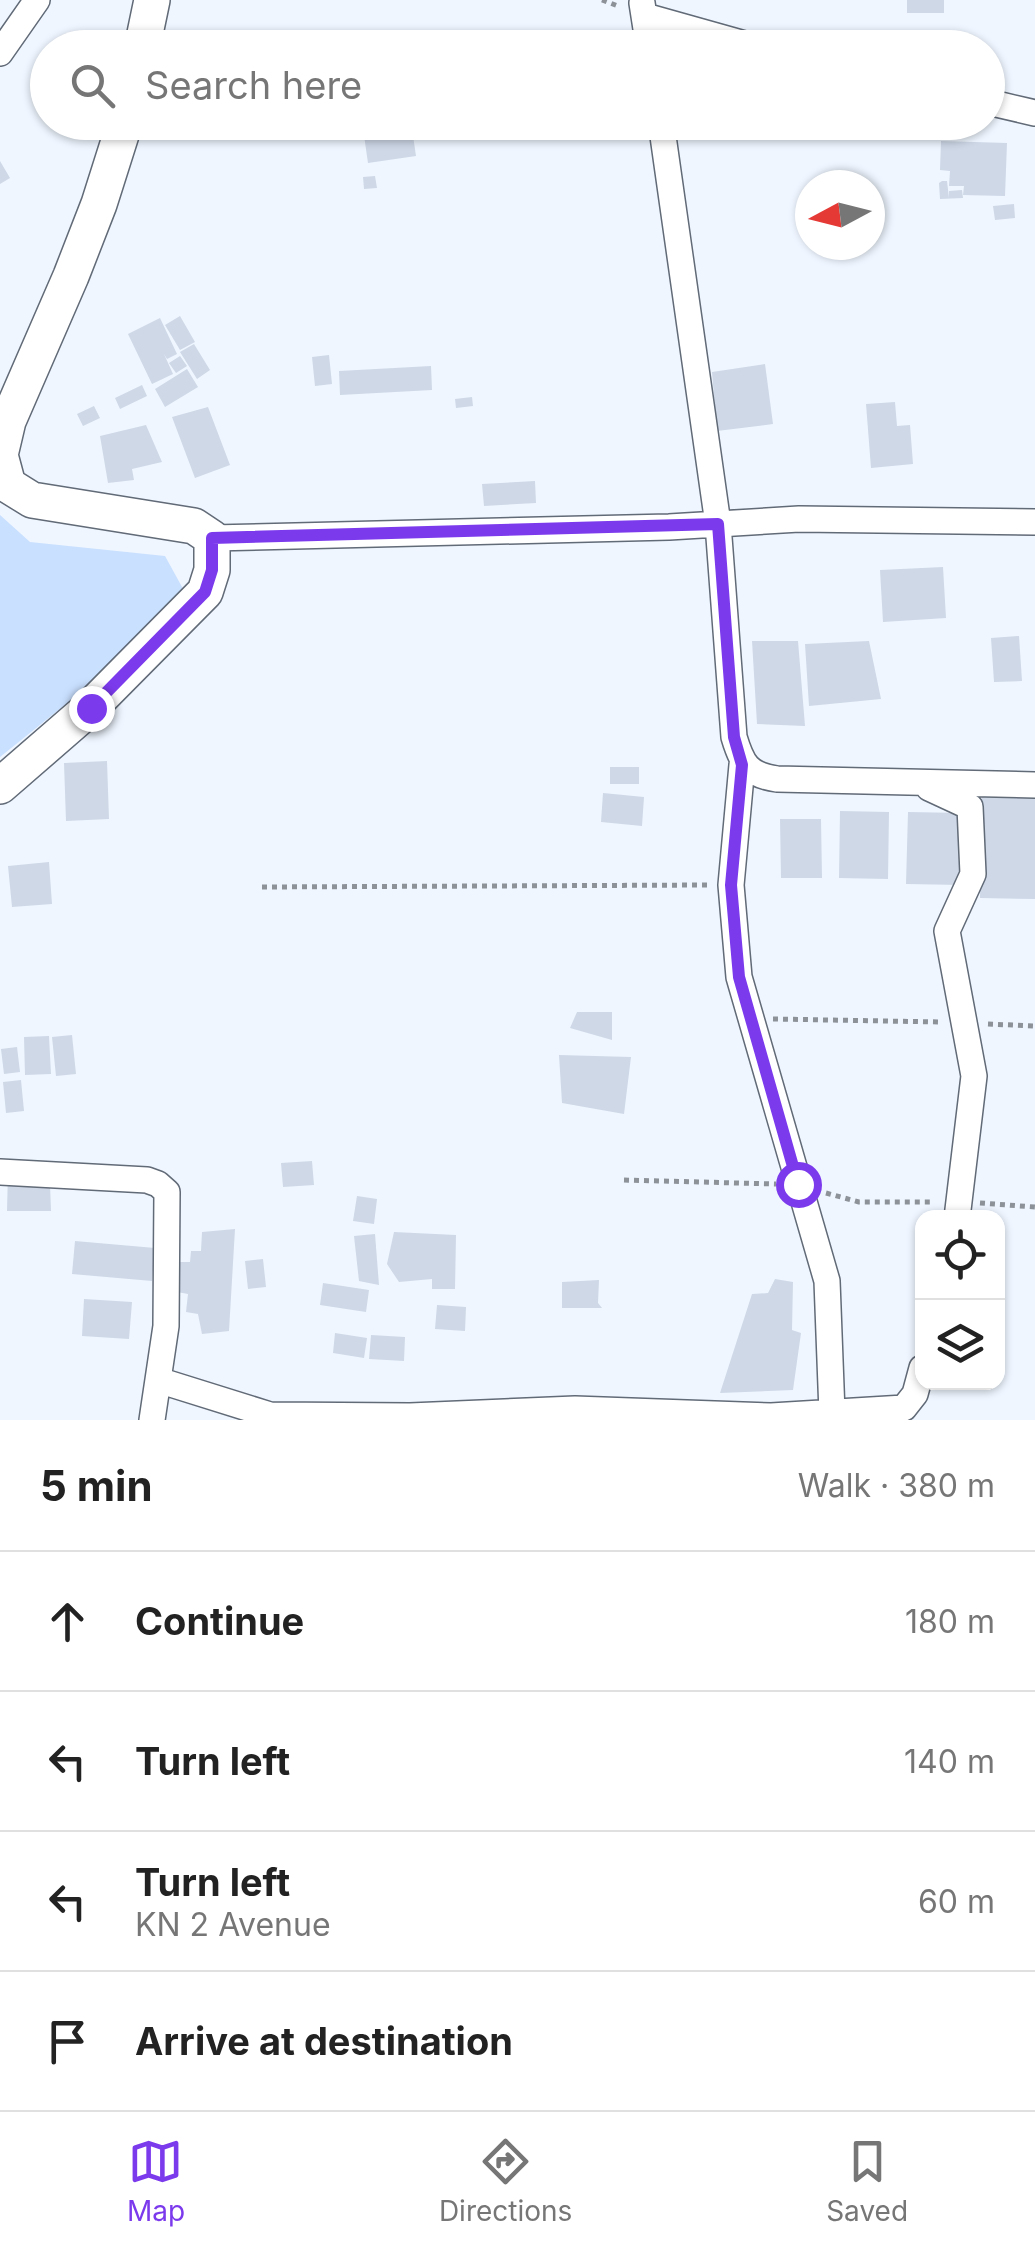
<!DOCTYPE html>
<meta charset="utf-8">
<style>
body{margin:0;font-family:Inter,sans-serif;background:#f2f2f2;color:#222}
.controls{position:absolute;right:30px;bottom:30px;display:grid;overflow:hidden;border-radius:20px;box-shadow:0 2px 8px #0004}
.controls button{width:90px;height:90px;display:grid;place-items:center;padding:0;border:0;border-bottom:2px solid #e0e0e0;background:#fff;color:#222;font:50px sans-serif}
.compass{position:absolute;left:795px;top:170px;width:90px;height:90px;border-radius:50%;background:#fff;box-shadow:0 2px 8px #0004;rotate:263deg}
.stop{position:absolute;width:30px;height:30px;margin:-22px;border:8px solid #7c3aed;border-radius:50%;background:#fff}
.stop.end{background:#7c3aed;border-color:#fff;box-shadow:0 2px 10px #0008}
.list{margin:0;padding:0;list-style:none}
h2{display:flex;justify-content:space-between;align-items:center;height:130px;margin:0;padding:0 40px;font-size:42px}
h2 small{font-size:32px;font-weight:400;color:#767676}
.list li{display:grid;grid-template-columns:65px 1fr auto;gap:30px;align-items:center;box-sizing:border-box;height:140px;padding:0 40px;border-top:2px solid #e0e0e0}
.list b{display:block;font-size:38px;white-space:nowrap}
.list p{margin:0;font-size:32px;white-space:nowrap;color:#767676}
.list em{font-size:32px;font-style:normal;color:#767676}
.icon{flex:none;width:55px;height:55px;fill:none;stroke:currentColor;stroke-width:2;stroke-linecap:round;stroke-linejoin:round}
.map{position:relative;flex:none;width:1035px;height:1420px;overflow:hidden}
.search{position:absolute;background:#fff;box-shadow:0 2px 8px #0004;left:30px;right:30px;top:30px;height:110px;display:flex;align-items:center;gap:25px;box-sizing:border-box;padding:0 35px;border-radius:55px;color:#767676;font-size:38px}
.sheet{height:690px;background:#fff}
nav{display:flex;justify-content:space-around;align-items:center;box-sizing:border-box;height:140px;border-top:2px solid #e0e0e0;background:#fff;font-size:28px;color:#767676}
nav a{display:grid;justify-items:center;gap:5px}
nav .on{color:#7c3aed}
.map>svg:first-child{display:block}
.green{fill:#c9e0ff}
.building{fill:#ced8e7}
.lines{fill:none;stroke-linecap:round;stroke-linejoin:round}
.minor-casing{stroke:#616a77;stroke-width:28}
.secondary-casing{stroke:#616a77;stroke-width:38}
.path{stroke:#8d9299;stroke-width:5;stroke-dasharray:5 5;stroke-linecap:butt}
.minor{stroke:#fff;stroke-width:25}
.secondary{stroke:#fff;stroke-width:35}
.route{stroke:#7c3aed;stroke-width:12}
</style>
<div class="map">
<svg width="1035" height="1420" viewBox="0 0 1035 1420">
<rect width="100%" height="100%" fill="#eff6ff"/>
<!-- green -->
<path class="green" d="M0,515L30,542L165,556L187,596L133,650L0,757Z"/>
<!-- building -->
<path class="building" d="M907,0H944V13H907Z
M362,122H411L416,156L368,163Z
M941,141L1007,143L1005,196L963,195L964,186H949L950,171L940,170Z
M0,161L10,178L0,184Z
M375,176L377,188L364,189L363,177Z
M942,181H947L949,198V191L962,190L963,198L940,199L939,183Z
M1014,204L1015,218L995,220L993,206Z
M180,316L195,342L180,350L165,325Z
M160,318L177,354L167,359L164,354L173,374L152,384L128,334Z
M194,344L210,370L197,379L180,352Z
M329,355L332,384L315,386L312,357Z
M180,356L187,366L176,373L169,363Z
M765,364L773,424L717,431L712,372Z
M431,366L432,390L340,395L339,371Z
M187,369L198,387L165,407L155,389Z
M142,385L147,396L120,409L115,398Z
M472,397L473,406L456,408L455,399Z
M895,402L897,426L910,425L913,464L871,468L866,404Z
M94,406L100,418L83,426L77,414Z
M208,407L230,465L195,478L172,417Z
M146,425L162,462L132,469L134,480L108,483L100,436Z
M535,481L536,503L484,506L482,484Z
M943,567L946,618L883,622L880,570Z
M1019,636L1022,681L994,682L991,638Z
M752,641H798L805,726L757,724Z
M869,641L881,699L809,706L805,644Z
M107,761L109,819L66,821L64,763Z
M610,767H639V784H610Z
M603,793L644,797L642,826L601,822Z
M982,797L1035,798V899L980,898Z
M840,811L889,812L888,879L839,878Z
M908,812L963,813L962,885L906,884Z
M780,819H821L822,878H781Z
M49,862L52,904L12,907L8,866Z
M577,1012H612V1040L570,1028Z
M72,1035L76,1074L56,1076L52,1037Z
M49,1036L51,1074L25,1075L24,1037Z
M17,1047L20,1072L4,1074L1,1049Z
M559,1055L631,1057L624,1114L562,1103Z
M21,1080L24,1111L6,1113L3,1082Z
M312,1161L314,1185L283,1187L281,1163Z
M8,1172L50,1184L51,1211H7Z
M357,1196L377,1199L374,1224L353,1221Z
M235,1229L229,1331L202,1334L198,1314L186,1312L188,1294L172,1291V1262H190L191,1251H201L202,1232Z
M394,1232L456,1235L455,1289H432V1279L399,1282L387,1264Z
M375,1234L379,1285L359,1281L354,1236Z
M75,1241L155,1248L152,1281L72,1274Z
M263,1259L266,1287L248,1289L245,1261Z
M775,1279L793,1282L792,1330L801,1333L793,1390L720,1393L752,1294L768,1293Z
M599,1280L598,1303L602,1308H562V1282Z
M323,1283L369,1290L366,1312L320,1305Z
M84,1299L132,1302L129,1339L82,1336Z
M437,1305L466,1307L465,1331L435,1329Z
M335,1333L367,1338L364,1358L333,1353Z
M371,1335L405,1337L404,1361L369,1359Z"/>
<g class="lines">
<!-- minor casing -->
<g class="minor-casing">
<path id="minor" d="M642,3L649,48
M645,16L759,48
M0,53L37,0
M988,102L1035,113
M661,122L718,524L734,737C742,764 748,775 777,779L1035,785
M212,538L669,527L799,519L1035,522
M742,765L731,885L739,977L827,1281L832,1413
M929,788L970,807L973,874L947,931L974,1076L957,1218
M0,1172L147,1180L158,1184L167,1192L166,1326L152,1420
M158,1380L270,1415L410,1416L575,1409L771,1416L904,1408L915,1394L922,1368"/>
</g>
<!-- secondary casing -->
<g class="secondary-casing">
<path id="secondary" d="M142,48L152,0
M0,786L91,707L205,592L212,570V538L194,526L32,500L8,485L0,455L8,421L71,276L99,204L125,122"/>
</g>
<!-- path -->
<path class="path" d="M602,0L618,6
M262,887L709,885
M773,1019L942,1022
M988,1024L1035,1026
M624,1180L776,1184
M826,1193L859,1202H934
M980,1203L1035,1207"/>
<!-- minor -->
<use href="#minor" class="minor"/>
<!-- secondary -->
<use href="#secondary" class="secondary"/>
</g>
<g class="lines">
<!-- route -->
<path class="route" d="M91,708L205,592L212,570V538L718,524L734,737L742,765L731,885L739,977L798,1184"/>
</g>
</svg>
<div class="controls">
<button><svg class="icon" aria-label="locate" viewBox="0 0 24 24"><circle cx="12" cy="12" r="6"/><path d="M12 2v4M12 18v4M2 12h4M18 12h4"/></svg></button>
<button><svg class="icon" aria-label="layers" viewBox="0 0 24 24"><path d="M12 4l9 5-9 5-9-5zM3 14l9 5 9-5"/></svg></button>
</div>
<svg class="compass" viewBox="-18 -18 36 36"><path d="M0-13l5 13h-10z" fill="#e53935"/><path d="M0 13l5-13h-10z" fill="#767676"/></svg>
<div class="stop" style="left:798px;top:1184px"></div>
<div class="stop end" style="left:91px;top:708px"></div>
<div class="search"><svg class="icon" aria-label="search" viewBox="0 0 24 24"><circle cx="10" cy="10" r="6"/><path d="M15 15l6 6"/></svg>Search here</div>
</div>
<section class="sheet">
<h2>5 min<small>Walk · 380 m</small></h2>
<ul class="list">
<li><svg class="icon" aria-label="ahead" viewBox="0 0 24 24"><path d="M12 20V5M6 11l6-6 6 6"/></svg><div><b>Continue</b></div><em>180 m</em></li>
<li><svg class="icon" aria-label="left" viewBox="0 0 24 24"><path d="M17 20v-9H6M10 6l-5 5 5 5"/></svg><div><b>Turn left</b></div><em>140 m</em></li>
<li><svg class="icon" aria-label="left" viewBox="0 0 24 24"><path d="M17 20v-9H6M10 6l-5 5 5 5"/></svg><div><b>Turn left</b><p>KN 2 Avenue</p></div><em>60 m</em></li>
<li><svg class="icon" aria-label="arrive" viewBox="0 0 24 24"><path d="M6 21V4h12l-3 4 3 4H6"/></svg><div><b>Arrive at destination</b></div></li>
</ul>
</section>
<nav>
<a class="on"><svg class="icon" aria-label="map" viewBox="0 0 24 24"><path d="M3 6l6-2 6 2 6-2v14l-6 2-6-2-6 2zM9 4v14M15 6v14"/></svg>Map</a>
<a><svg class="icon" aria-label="directions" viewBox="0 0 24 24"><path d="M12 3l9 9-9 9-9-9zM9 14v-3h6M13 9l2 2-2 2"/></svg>Directions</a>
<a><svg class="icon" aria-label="saved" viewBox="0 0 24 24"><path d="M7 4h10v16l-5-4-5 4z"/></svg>Saved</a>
</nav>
